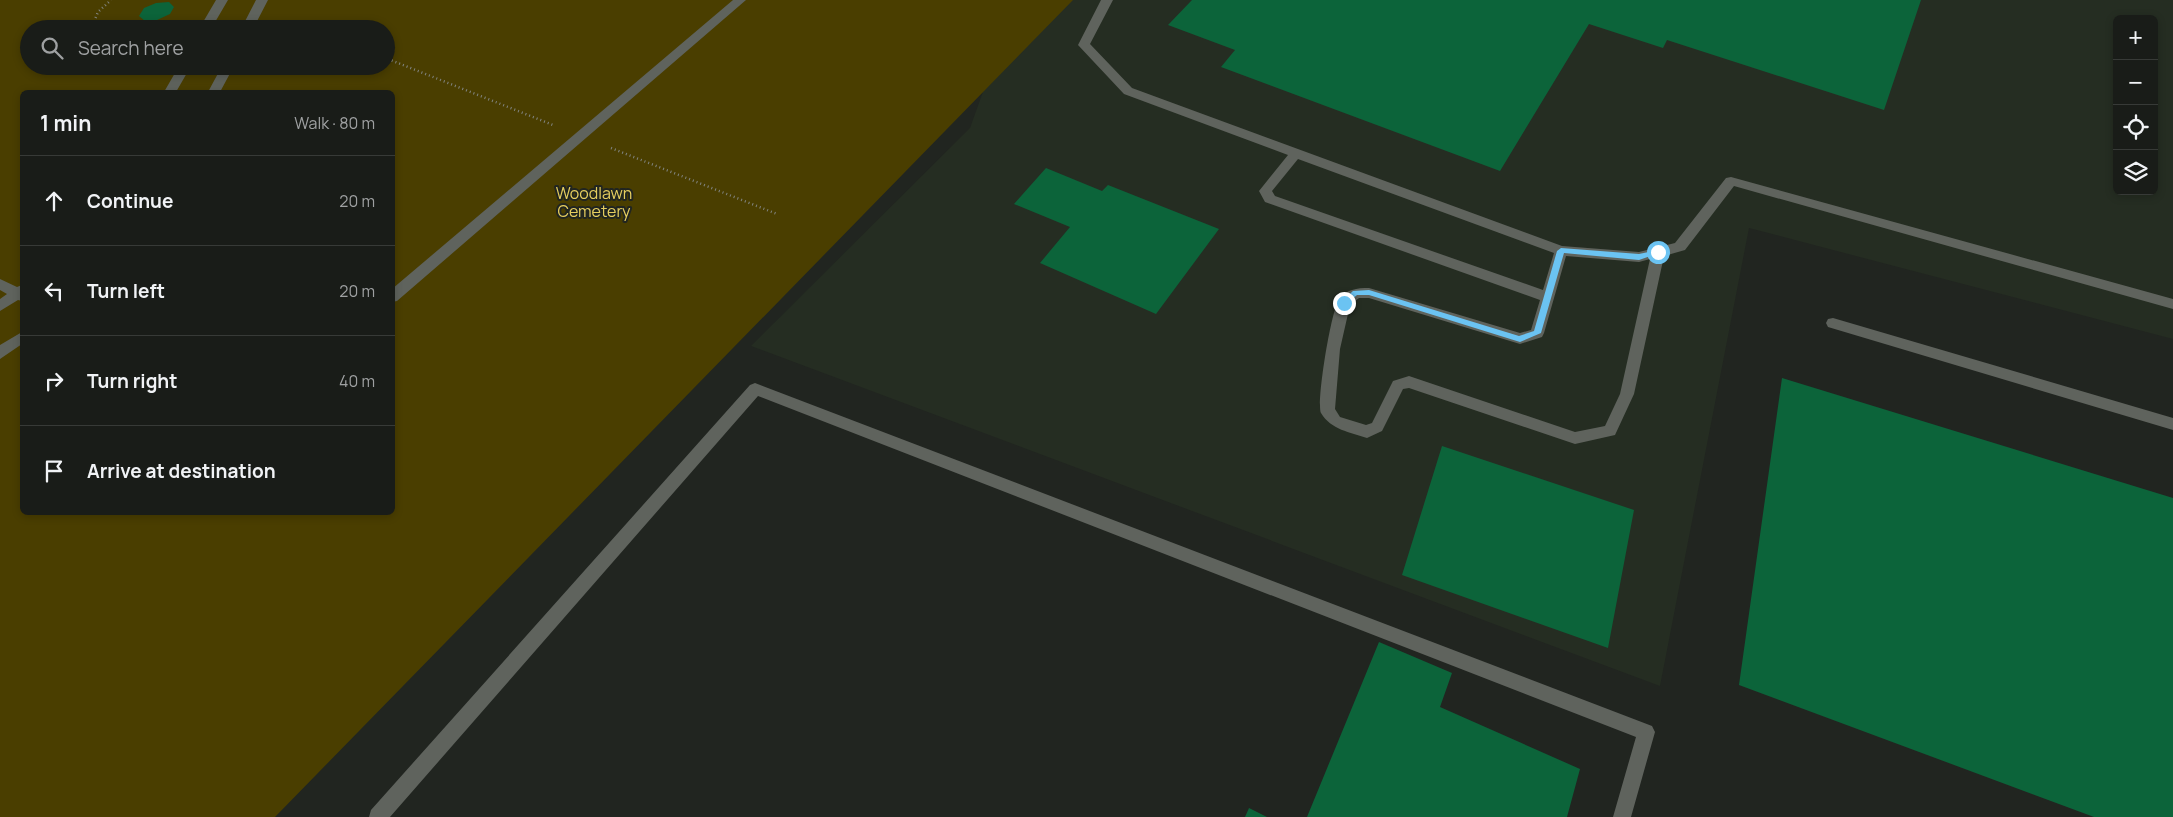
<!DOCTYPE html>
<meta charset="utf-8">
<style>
body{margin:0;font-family:Manrope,sans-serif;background:#262925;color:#f1f3f6}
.controls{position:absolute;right:15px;top:15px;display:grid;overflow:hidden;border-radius:8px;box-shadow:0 2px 8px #0003}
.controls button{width:45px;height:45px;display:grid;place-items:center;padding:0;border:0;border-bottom:1px solid #373a37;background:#191c18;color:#f1f3f6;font:25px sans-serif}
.stop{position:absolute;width:15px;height:15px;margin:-11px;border:4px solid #6bc3f2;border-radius:50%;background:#fff}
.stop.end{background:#6bc3f2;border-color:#fff;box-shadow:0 1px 5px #0008}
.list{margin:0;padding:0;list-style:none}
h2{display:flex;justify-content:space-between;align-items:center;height:65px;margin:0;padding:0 20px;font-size:21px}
h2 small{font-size:16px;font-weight:400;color:#9fa1a2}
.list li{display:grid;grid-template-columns:32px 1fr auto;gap:15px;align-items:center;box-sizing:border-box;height:90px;padding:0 20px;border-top:1px solid #373a37}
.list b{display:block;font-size:19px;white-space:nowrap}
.list em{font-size:16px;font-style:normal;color:#9fa1a2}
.icon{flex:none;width:28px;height:28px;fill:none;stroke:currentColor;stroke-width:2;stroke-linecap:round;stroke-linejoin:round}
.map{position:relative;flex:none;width:2173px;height:817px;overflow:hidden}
.search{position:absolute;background:#191c18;box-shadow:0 2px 8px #0003;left:20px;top:20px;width:375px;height:55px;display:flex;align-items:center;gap:12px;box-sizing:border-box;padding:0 18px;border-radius:28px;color:#9fa1a2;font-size:19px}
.panel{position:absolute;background:#191c18;box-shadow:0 2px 8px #0003;left:20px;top:90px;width:375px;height:425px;border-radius:8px}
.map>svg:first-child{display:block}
.built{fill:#252d22;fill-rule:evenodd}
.green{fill:#4a3e00;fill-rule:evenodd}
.building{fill:#0c643a}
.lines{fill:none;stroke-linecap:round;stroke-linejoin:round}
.path{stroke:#828581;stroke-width:2.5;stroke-dasharray:1 3;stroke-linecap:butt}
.minor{fill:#5f635d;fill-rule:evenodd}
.route{fill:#6bc3f2}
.labels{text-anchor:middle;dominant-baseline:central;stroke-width:4;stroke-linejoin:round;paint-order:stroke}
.park-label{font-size:16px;fill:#e6ce5f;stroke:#212520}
</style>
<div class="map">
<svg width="2173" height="817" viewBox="0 0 2173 817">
<rect width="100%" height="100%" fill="#212520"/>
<!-- built -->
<path class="built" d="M1030,0H2173V339L1749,228L1660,686L751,346L970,128L1009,19ZM2117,19H2154V191H2117Z"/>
<!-- green -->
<path class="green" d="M0,0H1073L275,817H0ZM29,29H386V66H29ZM22,92H392V512H22Z"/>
<!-- building -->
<path class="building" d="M1192,0H1921L1884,110L1667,40L1663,48L1589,24L1500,171L1221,67L1235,50L1168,25Z
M169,2L174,7L170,14L157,20L145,21L139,16L144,8L156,3Z
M1046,168L1102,191L1108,185L1219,229L1156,314L1040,263L1070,227L1014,204Z
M1782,378L2173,498V817H2094L1739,685Z
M1442,446L1634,510L1608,648L1402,575Z
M1379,642L1452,673L1440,707L1580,769L1567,817H1307Z
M1249,808L1267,817H1245Z"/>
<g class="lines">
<!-- path -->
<path class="path" d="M280,22L300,29
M91,29L98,12L111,0
M386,46L393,50L388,59
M388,59L553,125
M611,148L777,214"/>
<!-- minor -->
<path class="minor" d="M216,0H228L211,29H199Z
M256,0H268L253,29H241Z
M733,0H746L397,301L392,302V289Z
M1101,0H1113L1090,44L1132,88L1562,246L1639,252L1675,243L1726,178L1731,177L2173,299V309L1734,186L1685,250L1664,256L1634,394L1615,435L1575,444L1409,388L1403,389L1382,431L1367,438C1350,432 1331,430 1321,413C1316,404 1331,310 1339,300C1346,289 1357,288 1369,288L1520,333L1531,330L1540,300L1265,202L1259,191L1288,155L1124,94L1078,45ZM1298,159L1554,253L1543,290L1275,196L1272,191ZM1566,256L1639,262L1650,259L1620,394L1605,426L1575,432L1409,376L1393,381L1372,423L1366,425L1340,417L1335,409L1340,349L1350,305L1359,298H1369L1520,344L1542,337L1544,333Z
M179,66H191L176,92H164Z
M222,66H234L220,92H208Z
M0,279L17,287L22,285V301L18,300L0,311V299L7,294L0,290Z
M1833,318L2173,418V430L1828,327L1826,323L1828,319Z
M22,332V344L0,359V345Z
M755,383L1652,726L1655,732L1631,817H1613L1636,737L758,396L390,817H369L371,810L750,385Z"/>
</g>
<!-- route -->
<path class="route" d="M1561,248L1639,254L1658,250L1662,252L1639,260L1564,253L1541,333L1520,342L1369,295H1357L1344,306L1340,303L1353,291L1369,290L1519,336L1534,331L1557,251Z"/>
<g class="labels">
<!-- park labels -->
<g class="park-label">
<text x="594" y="193">Woodlawn<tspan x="594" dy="18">Cemetery</tspan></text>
</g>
</g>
</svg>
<div class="controls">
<button>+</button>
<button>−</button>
<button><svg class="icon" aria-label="locate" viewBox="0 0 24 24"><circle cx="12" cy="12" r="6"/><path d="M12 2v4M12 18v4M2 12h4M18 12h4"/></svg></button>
<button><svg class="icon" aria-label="layers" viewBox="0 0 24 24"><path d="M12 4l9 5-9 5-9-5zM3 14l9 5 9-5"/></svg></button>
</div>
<div class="stop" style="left:1658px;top:252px"></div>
<div class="stop end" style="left:1344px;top:303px"></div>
<div class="search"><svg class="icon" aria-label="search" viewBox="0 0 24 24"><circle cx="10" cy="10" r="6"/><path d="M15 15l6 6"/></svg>Search here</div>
<section class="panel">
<h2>1 min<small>Walk · 80 m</small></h2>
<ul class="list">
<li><svg class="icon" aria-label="ahead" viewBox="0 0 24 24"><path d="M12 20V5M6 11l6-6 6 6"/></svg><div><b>Continue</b></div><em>20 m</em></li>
<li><svg class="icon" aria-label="left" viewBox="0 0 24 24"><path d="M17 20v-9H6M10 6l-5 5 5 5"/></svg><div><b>Turn left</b></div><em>20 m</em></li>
<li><svg class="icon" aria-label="right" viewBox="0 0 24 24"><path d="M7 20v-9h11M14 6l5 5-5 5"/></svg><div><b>Turn right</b></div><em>40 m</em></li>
<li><svg class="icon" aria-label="arrive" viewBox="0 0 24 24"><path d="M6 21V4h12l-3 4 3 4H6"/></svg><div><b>Arrive at destination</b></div></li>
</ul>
</section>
</div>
